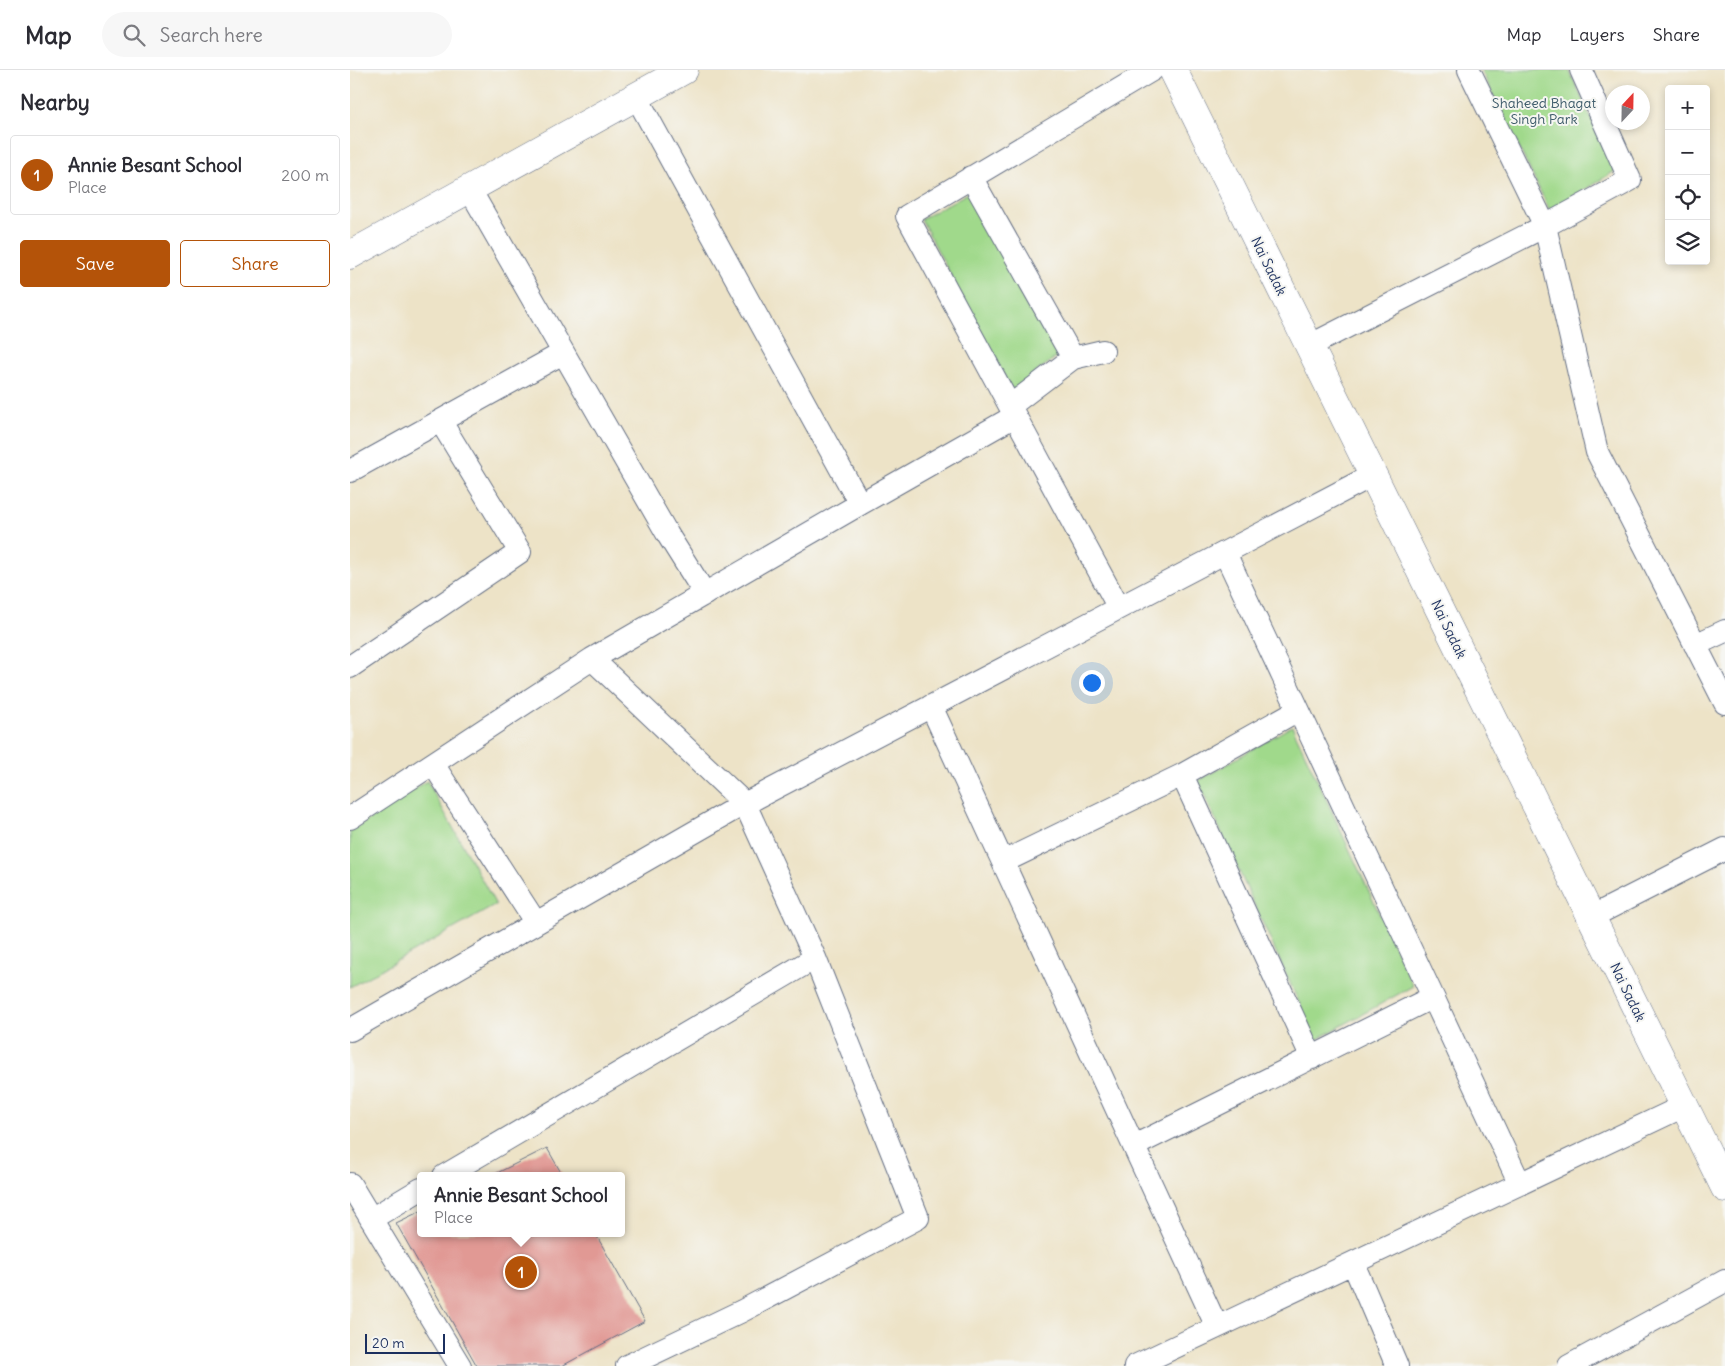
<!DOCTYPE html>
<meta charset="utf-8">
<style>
body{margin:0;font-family:Delius,sans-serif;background:#f7f7f7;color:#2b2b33}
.controls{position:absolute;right:15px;top:15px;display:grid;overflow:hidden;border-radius:5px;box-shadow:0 2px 8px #0003}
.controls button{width:45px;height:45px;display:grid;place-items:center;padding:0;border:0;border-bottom:1px solid #e1e1e2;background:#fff;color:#2b2b33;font:25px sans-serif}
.compass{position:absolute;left:1255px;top:15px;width:45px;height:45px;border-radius:50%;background:#fff;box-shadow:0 2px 8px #0003;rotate:22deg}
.scale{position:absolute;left:15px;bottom:12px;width:80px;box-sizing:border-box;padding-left:5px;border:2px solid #1b2f5e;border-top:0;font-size:14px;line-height:18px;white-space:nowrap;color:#1b2f5e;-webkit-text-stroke:4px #f6f6f2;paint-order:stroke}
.you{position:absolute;left:741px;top:612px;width:18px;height:18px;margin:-12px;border:4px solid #fff;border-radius:50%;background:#1a73e8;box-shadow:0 0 0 8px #1a73e833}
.badge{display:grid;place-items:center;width:32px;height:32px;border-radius:50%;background:#b45309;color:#fff;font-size:16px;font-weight:700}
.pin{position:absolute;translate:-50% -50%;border:2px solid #fff;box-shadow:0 1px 5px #0006}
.popup{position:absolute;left:67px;top:1102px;width:208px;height:65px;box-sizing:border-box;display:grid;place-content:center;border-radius:5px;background:#fff;filter:drop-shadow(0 1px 4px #0005);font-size:16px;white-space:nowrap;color:#7c7c81}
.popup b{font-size:19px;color:#2b2b33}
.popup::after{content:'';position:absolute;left:50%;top:100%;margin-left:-10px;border:10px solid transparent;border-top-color:#fff}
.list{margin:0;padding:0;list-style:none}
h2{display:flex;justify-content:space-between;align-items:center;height:65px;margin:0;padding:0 20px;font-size:21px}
h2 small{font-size:16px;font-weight:400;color:#7c7c81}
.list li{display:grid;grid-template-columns:32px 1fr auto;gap:15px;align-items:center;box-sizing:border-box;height:80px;margin:0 10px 10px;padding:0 10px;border:1px solid #e1e1e2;border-radius:5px}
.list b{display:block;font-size:19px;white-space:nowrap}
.list p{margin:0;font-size:16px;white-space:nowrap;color:#7c7c81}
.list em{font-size:16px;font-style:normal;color:#7c7c81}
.actions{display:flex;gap:10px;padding:15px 20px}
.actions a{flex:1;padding:11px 0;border:1px solid #b45309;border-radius:5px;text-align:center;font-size:18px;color:#b45309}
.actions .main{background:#b45309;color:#fff}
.icon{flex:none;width:28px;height:28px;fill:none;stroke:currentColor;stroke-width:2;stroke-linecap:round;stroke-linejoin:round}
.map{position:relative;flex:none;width:1375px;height:1296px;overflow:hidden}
header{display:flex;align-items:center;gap:30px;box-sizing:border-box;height:70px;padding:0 25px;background:#fff;border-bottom:1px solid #e1e1e2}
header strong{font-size:24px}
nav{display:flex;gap:28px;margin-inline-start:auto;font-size:18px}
.search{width:350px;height:45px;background:#f7f7f7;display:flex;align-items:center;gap:12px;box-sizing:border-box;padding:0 18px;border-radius:28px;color:#7c7c81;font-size:19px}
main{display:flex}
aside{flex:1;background:#fff}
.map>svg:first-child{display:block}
.green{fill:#a0d98b;stroke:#5e8474}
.building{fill:#e19994}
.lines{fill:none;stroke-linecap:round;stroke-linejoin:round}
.street-casing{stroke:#646e83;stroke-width:24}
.secondary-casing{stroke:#646e83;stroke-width:29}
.street{stroke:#fff;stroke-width:22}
.secondary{stroke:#fff;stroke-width:28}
.labels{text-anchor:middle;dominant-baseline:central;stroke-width:4;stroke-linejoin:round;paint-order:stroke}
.park-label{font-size:14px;fill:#3c5a69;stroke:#f6f6f2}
.street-label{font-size:14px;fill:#1b2f5e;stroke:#f6f6f2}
</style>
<header>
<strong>Map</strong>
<div class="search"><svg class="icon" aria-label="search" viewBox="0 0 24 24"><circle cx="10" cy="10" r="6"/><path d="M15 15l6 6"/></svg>Search here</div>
<nav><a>Map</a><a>Layers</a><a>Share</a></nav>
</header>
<main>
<aside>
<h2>Nearby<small></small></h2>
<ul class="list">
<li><span class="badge">1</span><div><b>Annie Besant School</b><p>Place</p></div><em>200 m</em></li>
</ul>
<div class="actions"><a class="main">Save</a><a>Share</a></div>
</aside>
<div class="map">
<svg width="1375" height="1296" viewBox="0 0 1375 1296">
<rect width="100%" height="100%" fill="#f6f6f2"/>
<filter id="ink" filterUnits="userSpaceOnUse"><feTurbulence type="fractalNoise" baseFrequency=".02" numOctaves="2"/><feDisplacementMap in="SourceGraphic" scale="10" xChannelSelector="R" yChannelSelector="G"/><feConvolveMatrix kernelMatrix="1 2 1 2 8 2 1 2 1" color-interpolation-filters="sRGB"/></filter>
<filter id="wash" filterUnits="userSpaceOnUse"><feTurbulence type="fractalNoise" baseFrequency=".0096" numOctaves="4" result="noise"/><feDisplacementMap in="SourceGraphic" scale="20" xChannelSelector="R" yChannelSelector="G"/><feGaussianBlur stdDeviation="1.12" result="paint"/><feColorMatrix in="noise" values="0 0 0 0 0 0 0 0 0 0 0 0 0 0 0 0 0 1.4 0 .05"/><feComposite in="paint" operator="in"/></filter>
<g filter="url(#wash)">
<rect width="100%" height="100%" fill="#ede3c7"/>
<!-- green -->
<path class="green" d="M1131,0H1219L1265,101L1200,141Z
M618,123L710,284L662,321L571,149Z
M942,656L1063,916L966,970L848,711Z
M77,711L146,835L0,917V762Z"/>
<g id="blocks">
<!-- building -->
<path class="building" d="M197,1078L213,1106H141Z
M71,1141V1163H245L295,1251L212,1296H127L46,1153Z"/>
</g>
</g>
<g filter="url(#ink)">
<use href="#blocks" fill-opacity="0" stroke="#646e83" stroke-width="1"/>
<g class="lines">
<!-- street casing -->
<g class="street-casing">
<path id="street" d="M1231,0L1280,110L1195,156L1247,382L1375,633
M286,26L510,434L665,346
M621,107L723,288L660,336
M119,118L318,465L355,524
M959,276L1195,156L1119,0
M723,288L753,281
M0,401L213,283
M875,483L1083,927
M769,538L557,146L802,0
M1345,575L1375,561
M242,589L510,434
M0,597L170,482L91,352
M581,636L867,1257
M948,640L832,705L962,988
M83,694L186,853
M0,748L242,589L395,734L465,888L568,1148L392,1241L277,1296
M653,792L832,705
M1241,847L1375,779
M0,960L381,741L1023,405
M784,1076L1083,927L1170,1114
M94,1106L465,888
M0,1114L110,1296
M21,1149L71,1119
M1003,1193L1047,1296
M785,1296L1334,1036
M1219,1296L1375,1211"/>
</g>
<!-- secondary casing -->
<g class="secondary-casing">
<path id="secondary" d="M823,0L1375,1118
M0,185L334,0"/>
</g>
<!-- street -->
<use href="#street" class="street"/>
<!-- secondary -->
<use href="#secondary" class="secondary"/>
</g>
</g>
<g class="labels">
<!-- park labels -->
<g class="park-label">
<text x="1194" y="33">Shaheed Bhagat<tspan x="1194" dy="16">Singh Park</tspan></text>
</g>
<!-- street labels -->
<g class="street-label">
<text transform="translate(919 196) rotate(64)">Nai Sadak</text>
<text transform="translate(1099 559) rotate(64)">Nai Sadak</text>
<text transform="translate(1278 922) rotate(64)">Nai Sadak</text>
</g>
</g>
</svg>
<div class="controls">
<button>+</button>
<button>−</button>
<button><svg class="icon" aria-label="locate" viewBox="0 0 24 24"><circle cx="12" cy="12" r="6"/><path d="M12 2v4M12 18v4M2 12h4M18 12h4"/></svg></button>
<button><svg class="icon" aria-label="layers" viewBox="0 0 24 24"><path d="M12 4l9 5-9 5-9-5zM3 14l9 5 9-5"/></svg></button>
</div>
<svg class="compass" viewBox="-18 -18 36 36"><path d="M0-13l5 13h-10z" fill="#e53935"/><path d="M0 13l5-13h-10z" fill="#7c7c81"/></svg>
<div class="scale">20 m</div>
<div class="you"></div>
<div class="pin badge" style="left:171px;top:1202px">1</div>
<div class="popup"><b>Annie Besant School</b>Place</div>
</div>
</main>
